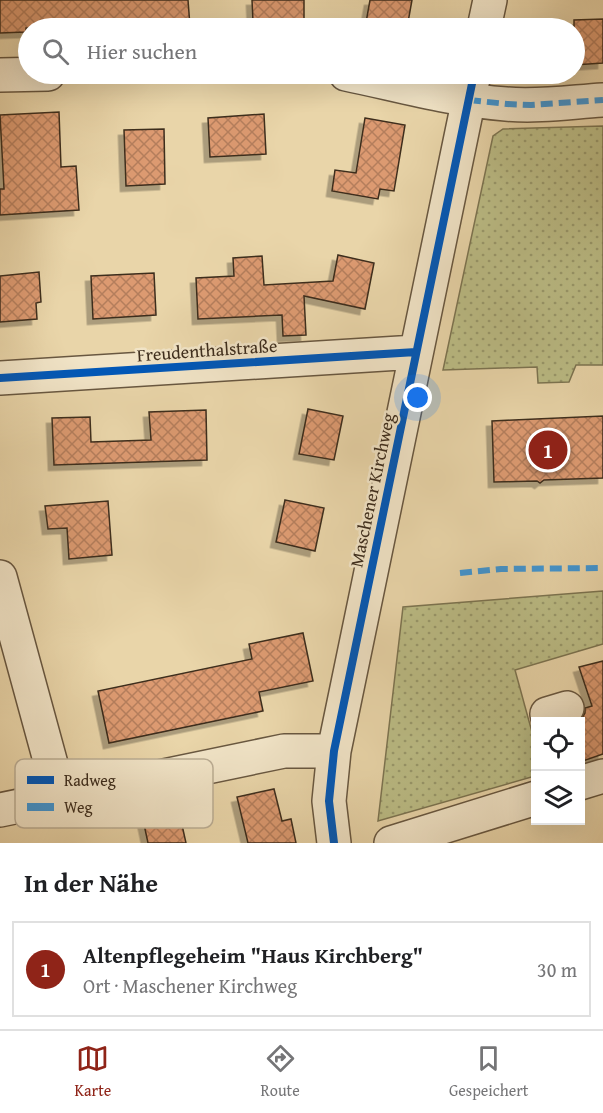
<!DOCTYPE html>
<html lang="de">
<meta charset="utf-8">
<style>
body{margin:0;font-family:"Gentium Book Plus",serif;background:#f2f2f2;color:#202124}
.controls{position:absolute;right:18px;bottom:18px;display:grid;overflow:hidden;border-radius:0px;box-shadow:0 6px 24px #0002}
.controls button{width:54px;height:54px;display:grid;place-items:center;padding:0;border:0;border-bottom:2px solid #e0e0e0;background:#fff;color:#202124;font:30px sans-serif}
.you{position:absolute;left:418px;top:398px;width:21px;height:21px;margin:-15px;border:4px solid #fff;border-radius:50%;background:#1a73e8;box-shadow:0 0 0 9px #1a73e833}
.badge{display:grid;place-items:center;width:39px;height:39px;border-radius:50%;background:#8f2418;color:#fff;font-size:20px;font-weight:700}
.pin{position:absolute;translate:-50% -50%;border:3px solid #fff;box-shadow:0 2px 6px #0006}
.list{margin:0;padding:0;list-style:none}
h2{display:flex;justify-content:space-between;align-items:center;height:78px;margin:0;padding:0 24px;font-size:26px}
h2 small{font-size:20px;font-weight:400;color:#757577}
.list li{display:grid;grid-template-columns:39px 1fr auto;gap:18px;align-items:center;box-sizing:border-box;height:96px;margin:0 12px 12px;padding:0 12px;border:2px solid #e0e0e0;border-radius:0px}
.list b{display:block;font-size:22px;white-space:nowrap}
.list p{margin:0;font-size:20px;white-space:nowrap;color:#757577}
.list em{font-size:20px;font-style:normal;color:#757577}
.icon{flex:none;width:33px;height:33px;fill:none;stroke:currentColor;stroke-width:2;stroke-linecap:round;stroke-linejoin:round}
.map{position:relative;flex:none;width:603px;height:843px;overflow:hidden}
.search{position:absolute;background:#fff;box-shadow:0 6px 24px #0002;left:18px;right:18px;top:18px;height:66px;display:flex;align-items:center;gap:15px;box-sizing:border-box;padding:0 21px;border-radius:33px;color:#757577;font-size:22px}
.sheet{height:186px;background:#fff}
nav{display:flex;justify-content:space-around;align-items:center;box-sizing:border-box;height:84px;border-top:2px solid #e0e0e0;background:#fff;font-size:16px;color:#757577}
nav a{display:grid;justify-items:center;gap:3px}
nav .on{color:#8f2418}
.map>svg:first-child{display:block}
.grass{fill:url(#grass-dots);stroke:#7c7451;stroke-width:1.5}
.building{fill:url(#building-cross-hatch);stroke:#3d2d1d;stroke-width:1.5;filter:url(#shadow)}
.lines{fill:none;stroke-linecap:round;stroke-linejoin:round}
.minor-casing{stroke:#685740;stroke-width:36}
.minor{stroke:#f1e4c7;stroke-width:33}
.quiet{stroke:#3f96d5;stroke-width:6;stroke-dasharray:12 6;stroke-linecap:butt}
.cycleway-casing{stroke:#f1e4c7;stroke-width:11}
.cycleway{stroke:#0057b8;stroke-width:8}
.labels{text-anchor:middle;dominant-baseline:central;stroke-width:5;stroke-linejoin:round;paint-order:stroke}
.street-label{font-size:18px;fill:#3d2d1d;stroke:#f1e4c7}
.key{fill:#f1e4c7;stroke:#bbad94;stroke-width:1.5}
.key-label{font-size:16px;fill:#3d2d1d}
</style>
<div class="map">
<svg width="603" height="843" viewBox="0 0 603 843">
<defs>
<pattern id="grass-dots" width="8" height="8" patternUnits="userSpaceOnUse" patternTransform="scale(1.5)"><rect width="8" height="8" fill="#bbbc85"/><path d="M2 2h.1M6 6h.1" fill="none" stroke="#99996c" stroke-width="1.8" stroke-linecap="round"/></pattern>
<pattern id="building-cross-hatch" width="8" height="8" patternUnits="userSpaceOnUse" patternTransform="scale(1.5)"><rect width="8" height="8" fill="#dc9a71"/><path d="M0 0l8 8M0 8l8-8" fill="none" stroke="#b47e5c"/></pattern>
<filter id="shadow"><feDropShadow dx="-5.5" dy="5.5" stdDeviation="0" flood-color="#0004"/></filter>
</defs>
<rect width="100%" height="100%" fill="#e9d5a9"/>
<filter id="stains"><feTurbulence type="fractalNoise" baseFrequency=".00333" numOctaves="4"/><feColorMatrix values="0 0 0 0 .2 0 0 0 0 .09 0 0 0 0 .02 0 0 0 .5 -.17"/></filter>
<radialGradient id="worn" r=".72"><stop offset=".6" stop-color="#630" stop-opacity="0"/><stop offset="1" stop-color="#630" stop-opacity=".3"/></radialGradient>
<!-- grass -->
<path class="grass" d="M603,126V365H576L569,382L538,383L537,367L443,370L493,136L503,129Z
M603,591V644L515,670L535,743V776L378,821L403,607Z"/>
<!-- building -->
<path class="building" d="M0,0H188L190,26L161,28H26V32L0,33Z
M252,0H304V21L253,22Z
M370,0H412L407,28H365Z
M603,19V63L574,65V20Z
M59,112L61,167L76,166L79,210L0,215V189H4L0,115Z
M264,114L266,154L210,157L208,118Z
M365,118L405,125L394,191L380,189L378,199L332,191L335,170L356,173Z
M164,129L165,184L126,186L124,130Z
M338,255L374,263L365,309L304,296L306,335L283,336L282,315L198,319L196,278L234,276L233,258L262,256L264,285L333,281Z
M39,272L41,302L36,303L37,319L0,322V276Z
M154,273L156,315L93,319L91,276Z
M308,409L343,416L334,460L299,454Z
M206,410L207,460L54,465L52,418L90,417L91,442L151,440L149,412Z
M603,416V478L544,480L540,483L537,481L494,482L492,421Z
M285,500L324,508L315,551L276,542Z
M108,501L112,555L69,559L67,528L48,529L45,506Z
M303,633L313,681L259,692L263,711L109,743L98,691L252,659L249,644Z
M603,661V754L580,762V721L585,713V708L592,706L579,667Z
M274,789L282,821L291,819L296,843H248L237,797Z
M178,807L186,843H148L142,815Z"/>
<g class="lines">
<!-- minor casing -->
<g class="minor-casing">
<path id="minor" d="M484,28L490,0
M346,74C399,85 452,100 506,104C538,107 571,102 603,100
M0,75L48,74
M0,378L416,352
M0,577L60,797
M549,722L547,714L567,708
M580,783L603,776
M0,810L284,751H334
M334,843L329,801L334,751L474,74
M391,843L536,798"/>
</g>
<!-- minor -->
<use href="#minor" class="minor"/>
<!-- quiet -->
<path class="quiet" d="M469,100L507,104L531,105L603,100
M460,573L501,569L603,568"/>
<!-- cycleway casing -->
<g class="cycleway-casing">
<path id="cycleway" d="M0,378L416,352
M334,843L329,801L334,751L474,74"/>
</g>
<!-- cycleway -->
<use href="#cycleway" class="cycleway"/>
</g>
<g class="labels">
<!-- street labels -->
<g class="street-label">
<text transform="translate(207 350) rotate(-4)">Freudenthalstraße</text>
<text transform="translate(372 490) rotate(-78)">Maschener Kirchweg</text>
</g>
</g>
<!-- legend -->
<rect x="15" y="759" width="198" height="69" rx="9" class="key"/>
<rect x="27" y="776" width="27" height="8" fill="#0057b8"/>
<rect x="27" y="803" width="27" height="8" fill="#3f96d5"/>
<g class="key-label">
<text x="64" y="786">Radweg</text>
<text x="64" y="813">Weg</text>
</g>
<rect width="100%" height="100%" filter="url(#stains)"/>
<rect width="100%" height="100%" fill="url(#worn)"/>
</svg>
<div class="controls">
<button><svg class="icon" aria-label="locate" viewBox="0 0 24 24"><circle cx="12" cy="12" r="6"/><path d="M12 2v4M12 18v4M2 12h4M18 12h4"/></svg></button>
<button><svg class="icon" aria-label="layers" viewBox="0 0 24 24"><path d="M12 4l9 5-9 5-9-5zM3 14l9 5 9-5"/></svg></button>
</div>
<div class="you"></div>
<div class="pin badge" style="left:548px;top:450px">1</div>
<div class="search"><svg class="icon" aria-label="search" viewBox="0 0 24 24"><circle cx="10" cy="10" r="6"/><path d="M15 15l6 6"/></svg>Hier suchen</div>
</div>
<section class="sheet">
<h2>In der Nähe<small></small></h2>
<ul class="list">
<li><span class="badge">1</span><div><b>Altenpflegeheim &quot;Haus Kirchberg&quot;</b><p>Ort · Maschener Kirchweg</p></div><em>30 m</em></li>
</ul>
</section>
<nav>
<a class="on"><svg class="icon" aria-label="map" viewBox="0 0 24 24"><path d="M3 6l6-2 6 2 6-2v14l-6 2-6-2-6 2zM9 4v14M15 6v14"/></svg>Karte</a>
<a><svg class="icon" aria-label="directions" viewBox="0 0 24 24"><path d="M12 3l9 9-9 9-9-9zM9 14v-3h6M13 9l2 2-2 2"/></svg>Route</a>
<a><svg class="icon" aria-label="saved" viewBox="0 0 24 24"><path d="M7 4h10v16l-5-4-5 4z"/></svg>Gespeichert</a>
</nav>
